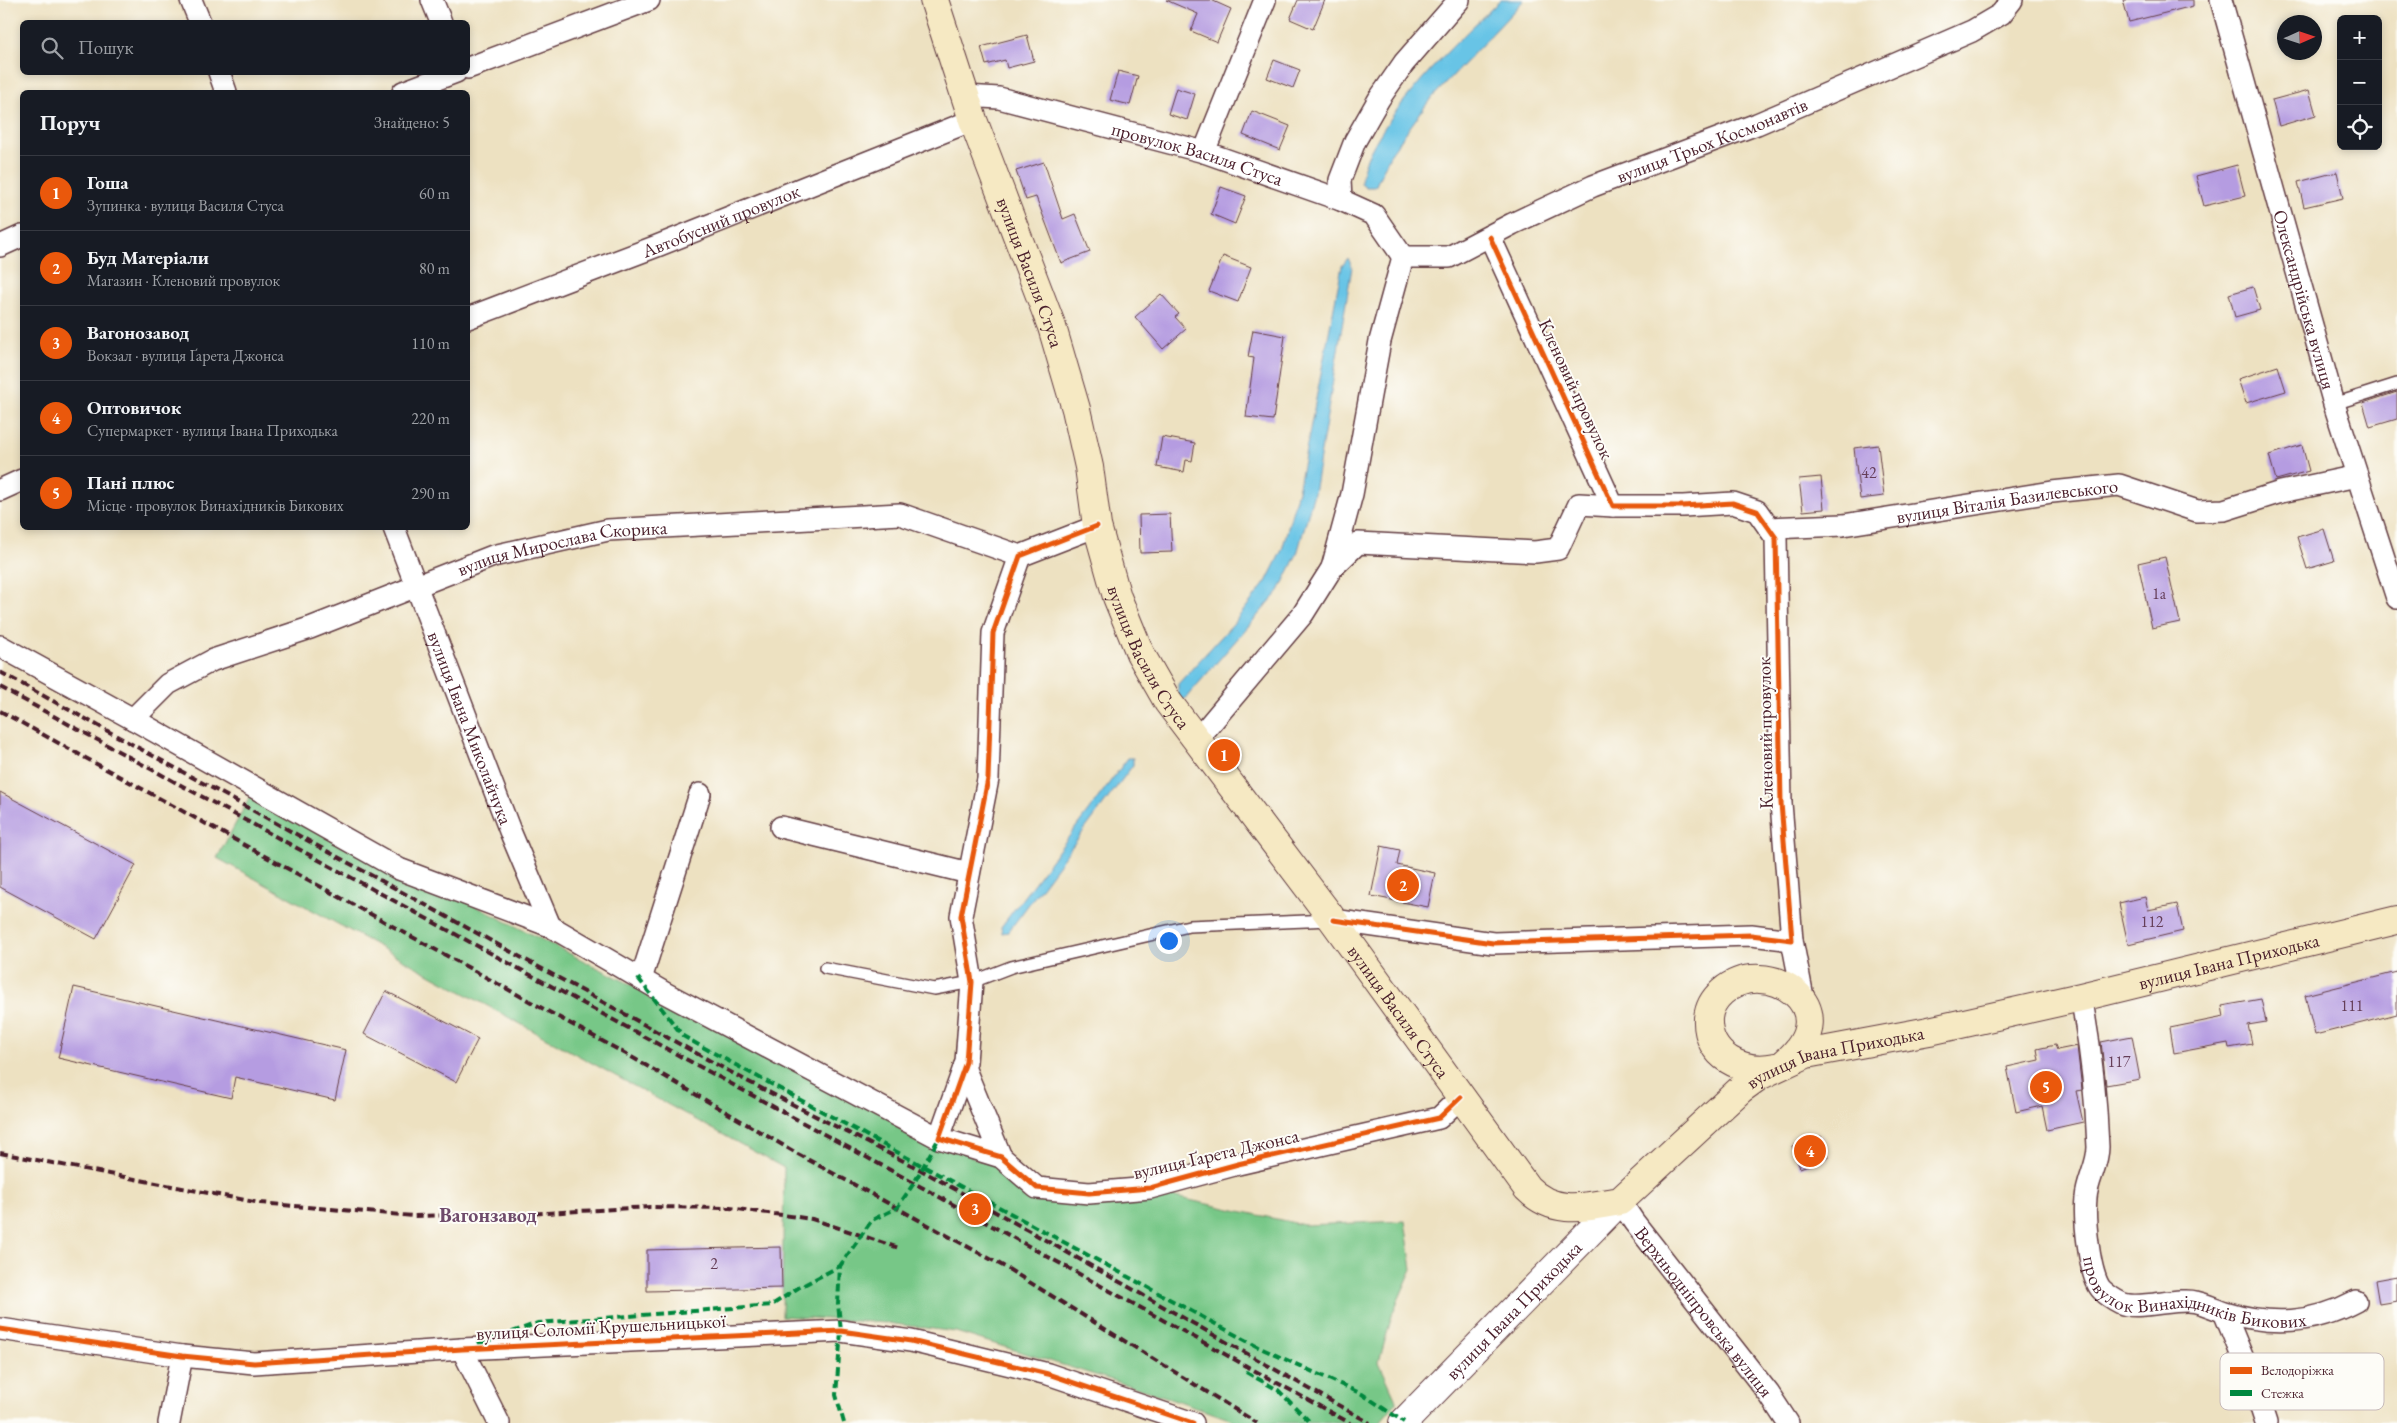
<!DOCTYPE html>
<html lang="uk">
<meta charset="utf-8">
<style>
body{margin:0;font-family:"EB Garamond",serif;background:#242831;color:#f1f3f6}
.controls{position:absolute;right:15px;top:15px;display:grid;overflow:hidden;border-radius:8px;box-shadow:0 2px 8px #0003}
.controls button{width:45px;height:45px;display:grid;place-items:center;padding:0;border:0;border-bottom:1px solid #363941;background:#171b24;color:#f1f3f6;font:25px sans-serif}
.compass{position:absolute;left:2277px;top:15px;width:45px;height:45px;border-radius:50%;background:#171b24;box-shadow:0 2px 8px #0003;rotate:87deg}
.you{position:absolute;left:1168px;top:940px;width:18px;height:18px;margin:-12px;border:4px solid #fff;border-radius:50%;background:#1a73e8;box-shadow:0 0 0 8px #1a73e833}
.badge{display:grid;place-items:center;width:32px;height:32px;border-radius:50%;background:#ea580c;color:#fff;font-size:16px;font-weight:700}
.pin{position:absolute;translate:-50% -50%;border:2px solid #fff;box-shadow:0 1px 5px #0006}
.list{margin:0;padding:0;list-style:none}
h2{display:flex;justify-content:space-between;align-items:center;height:65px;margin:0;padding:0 20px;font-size:21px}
h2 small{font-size:16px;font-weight:400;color:#9ea1a6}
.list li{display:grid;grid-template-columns:32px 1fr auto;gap:15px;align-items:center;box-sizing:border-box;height:75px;padding:0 20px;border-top:1px solid #363941}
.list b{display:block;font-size:19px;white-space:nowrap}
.list p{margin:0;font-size:16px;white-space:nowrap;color:#9ea1a6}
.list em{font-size:16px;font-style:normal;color:#9ea1a6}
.icon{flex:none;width:28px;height:28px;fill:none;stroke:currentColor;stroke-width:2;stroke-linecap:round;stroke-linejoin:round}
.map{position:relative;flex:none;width:2397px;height:1423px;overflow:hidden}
.search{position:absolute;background:#171b24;box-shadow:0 2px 8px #0003;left:20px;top:20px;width:450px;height:55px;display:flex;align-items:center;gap:12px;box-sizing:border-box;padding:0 18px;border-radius:8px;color:#9ea1a6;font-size:19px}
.panel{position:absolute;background:#171b24;box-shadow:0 2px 8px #0003;left:20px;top:90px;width:450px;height:440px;border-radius:8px}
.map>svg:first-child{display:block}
.green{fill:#77c787;stroke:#607359}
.water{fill:#68c4e6;stroke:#597288}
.building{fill:#b59ce1}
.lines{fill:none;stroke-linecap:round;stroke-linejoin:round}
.service-casing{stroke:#623c42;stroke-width:14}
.minor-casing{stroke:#623c42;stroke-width:24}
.tertiary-casing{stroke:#623c42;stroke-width:30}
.secondary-casing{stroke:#623c42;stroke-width:30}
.service{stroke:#fff;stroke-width:11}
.minor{stroke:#fff;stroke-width:21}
.tertiary{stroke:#fff;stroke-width:28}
.secondary{stroke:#f6e9c3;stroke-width:28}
.rail{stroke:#4a1f2b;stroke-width:4;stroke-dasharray:8 4;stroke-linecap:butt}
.quiet{stroke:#00873e;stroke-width:4;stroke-dasharray:8 4;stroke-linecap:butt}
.cycleway-casing{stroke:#fdfcf7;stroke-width:8}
.cycleway{stroke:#e8590c;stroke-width:5}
.labels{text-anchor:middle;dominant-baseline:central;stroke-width:4;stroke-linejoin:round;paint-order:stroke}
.number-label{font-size:16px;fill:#653e58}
.street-label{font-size:19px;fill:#4a1f2b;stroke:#fdfcf7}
.neighbourhood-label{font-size:20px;font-weight:bold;fill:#6f4b6b;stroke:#fdfcf7}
.key{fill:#fdfcf7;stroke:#c7baba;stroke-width:1}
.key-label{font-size:14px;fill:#4a1f2b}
</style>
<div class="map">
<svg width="2397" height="1423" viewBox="0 0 2397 1423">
<rect width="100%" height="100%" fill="#fdfcf7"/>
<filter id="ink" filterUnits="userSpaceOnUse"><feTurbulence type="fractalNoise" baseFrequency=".02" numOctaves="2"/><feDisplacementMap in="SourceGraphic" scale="10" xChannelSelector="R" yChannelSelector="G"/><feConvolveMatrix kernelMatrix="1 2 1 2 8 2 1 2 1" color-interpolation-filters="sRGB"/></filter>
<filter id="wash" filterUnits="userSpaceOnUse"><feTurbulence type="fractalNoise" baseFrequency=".0096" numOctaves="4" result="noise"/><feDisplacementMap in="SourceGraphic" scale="20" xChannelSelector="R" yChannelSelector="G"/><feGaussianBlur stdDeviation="1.12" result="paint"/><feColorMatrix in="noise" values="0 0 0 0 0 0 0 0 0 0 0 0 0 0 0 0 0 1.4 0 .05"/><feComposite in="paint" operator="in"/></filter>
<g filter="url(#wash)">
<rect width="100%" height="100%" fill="#ede1c1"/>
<!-- green -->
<path class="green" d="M252,793L978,1160L1001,1165L1036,1197L1166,1195L1304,1225L1405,1221L1412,1269L1393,1312L1379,1362L1397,1402L1379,1423H1240L1179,1401L956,1332L887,1323L782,1316L784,1168L217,858Z"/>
<!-- water -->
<path class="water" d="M1501,0H1524L1429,101L1391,153L1375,187H1366L1361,183C1362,132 1463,34 1501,0Z
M1348,258L1352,267L1314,493L1297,554L1279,591L1184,700L1178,698V684L1233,624L1266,582L1282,550L1298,491L1342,266Z
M1128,758H1133V765L1008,932L1002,933L1001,927Z"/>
<g id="blocks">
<!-- building -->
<path class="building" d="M1166,0H1211L1231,9L1217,42L1191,31L1198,14Z
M1298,0H1325L1313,29L1290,19Z
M2123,0H2193V6L2129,22Z
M1027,35L1034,61L1007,68L1005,60L986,65L981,47Z
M1274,60L1300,70L1293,88L1267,78Z
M1118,71L1138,76L1130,105L1110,100Z
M1176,88L1195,94L1187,120L1168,114Z
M2309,90L2316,115L2279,126L2272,100Z
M1252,111L1290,126L1280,150L1243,135Z
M1044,162L1063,219L1075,214L1090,252L1061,263L1036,197L1026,200L1016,171Z
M2237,165L2245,196L2204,206L2196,176Z
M2337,172L2343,198L2304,207L2298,182Z
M1221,187L1246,196L1235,224L1211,214Z
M1223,256L1251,267L1238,302L1209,291Z
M2253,287L2260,310L2235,317L2229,294Z
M1161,294L1179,314L1175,317L1186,329L1163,349L1135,317Z
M1253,330L1285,336L1273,420L1246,417L1254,358L1248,357Z
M2278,366L2286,391L2246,403L2238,379Z
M2397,392V419L2370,427L2363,403Z
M1162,437L1195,443L1192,461L1186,460L1184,472L1157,467Z
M1878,445L1884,496L1860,499L1854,448Z
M2302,445L2309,471L2276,480L2269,455Z
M1821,477L1824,509L1803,511L1799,479Z
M1170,514L1172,552L1140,553L1139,515Z
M2324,529L2334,561L2307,569L2297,537Z
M2165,557L2180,622L2152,628L2138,563Z
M0,792L136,865L96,939L0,887Z
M1381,846L1400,850L1397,865L1435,873L1428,907L1371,896Z
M2145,897L2148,910L2177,904L2183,931L2128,944L2119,903Z
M2397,972V1014L2315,1035L2305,995Z
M74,987L346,1050L335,1100L235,1077L231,1098L58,1058Z
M386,991L478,1039L456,1082L364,1034Z
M2261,999L2266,1022L2248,1025L2252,1044L2229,1048L2228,1043L2174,1053L2170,1028L2224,1017L2222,1006Z
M2132,1036L2140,1079L2106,1085L2101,1042Z
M2055,1045L2057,1050L2077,1046L2082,1090L2076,1091L2083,1122L2047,1130L2042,1106L2016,1112L2007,1067L2039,1060L2037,1049Z
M1821,1136L1828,1157L1800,1168L1792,1146Z
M781,1247L782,1288L647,1291V1250Z
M2397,1276V1301L2379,1304L2375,1280Z"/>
</g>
</g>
<g filter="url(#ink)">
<use href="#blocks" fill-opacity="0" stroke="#623c42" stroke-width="1"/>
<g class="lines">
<!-- service casing -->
<g class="service-casing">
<path id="service" d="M2334,404L2397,384
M825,968L934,989L972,982L1011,967L1189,926L1331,920"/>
</g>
<!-- minor casing -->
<g class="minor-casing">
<g id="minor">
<path d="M191,0L200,22"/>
<path d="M432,0L441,22"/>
<path id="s1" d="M2221,0L2334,404L2397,598"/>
<path d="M468,68L649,0"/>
<path d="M219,72L226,92"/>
<path d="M403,92L456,72"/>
<path id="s2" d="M965,96L999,98L1204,152L1341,200L1374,215L1403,257"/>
<path d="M1204,152L1265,0"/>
<path d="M1341,200L1340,180L1355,141L1379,99L1404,63L1459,0"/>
<path d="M0,246L22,236"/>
<path id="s3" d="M1403,257H1449L1512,224L1593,186L1757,124L1972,31L2001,14L2012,0"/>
<path id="s4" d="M468,318L657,246L973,120"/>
<path d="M0,490L22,480"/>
<path d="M1097,526L1020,556L993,633L988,779L961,916L972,982L966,1062L939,1138L1001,1157L1037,1188L1089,1193L1150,1188L1238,1164L1439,1118L1461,1097"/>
<path id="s5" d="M394,528L510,831L550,926"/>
<path id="s6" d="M1769,528L1843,525L2052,492L2119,485L2197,511L2224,510L2281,492L2357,476"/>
<path d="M1332,568L1358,543L1535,552L1558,549L1579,504L1613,506"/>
<path d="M0,646L133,719L399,869L550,926L665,993L939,1138"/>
<path id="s7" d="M133,719L168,684L213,660L310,628L493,556L608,530L900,514L1020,556"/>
<path d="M1192,735L1206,729L1303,614L1332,568L1352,494L1380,341L1403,257"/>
<path d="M781,827L969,873"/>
<path d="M1333,920L1493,943L1751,935L1792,940L1781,803L1776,538L1757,511L1733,503L1683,506H1613L1490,237"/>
<path d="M1792,940L1804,1002"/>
<path d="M641,979L700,794"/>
<path id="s8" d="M2081,997C2091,1048 2096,1095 2098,1147C2098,1165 2087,1181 2086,1198C2084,1217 2089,1278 2102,1290C2107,1295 2115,1300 2121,1303C2137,1311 2178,1297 2196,1302C2206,1304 2215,1309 2225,1312C2271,1326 2313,1324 2356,1301"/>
<path d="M964,1067L1001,1157"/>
<path id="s9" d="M1620,1201L1634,1222L1769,1394L1788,1423"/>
<path d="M2224,1312L2253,1383L2266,1423"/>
<path d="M0,1329L182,1356L254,1363L462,1349L841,1331L911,1341L1048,1374L1193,1423"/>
<path d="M462,1349L499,1423"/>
<path d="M169,1423L182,1356"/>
</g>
</g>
<!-- tertiary casing -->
<g class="tertiary-casing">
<g id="tertiary">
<path id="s10" d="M1403,1423L1620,1201"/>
</g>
</g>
<!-- secondary casing -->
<g class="secondary-casing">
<g id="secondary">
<path id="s11" d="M934,0L973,120L1052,327L1076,409L1089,467L1097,526L1117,597L1140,653L1168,702L1333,920L1527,1188C1554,1216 1585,1207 1620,1201L1741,1089L1759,1076L1806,1054L1929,1031L2081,997L2397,920"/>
<path d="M1776,1067C1743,1074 1706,1057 1708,1018C1709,1008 1714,999 1722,992C1766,953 1850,1008 1785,1063"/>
</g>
</g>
<!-- service -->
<use href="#service" class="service"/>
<!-- minor -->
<use href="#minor" class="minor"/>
<!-- tertiary -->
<use href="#tertiary" class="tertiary"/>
<!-- secondary -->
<use href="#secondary" class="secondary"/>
<!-- rail -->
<path class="rail" d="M0,672L747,1081L921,1170L1370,1423
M0,687L914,1183L1350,1423
M0,711L635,1059L798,1154L1005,1267L1257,1423
M0,1153L260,1203L413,1216L527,1214L650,1207L730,1208L812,1219L899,1248"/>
<!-- quiet -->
<path class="quiet" d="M638,978L683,1036L697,1044L1258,1347L1362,1394L1404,1422
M478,1344L538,1323L772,1305L798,1288L840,1266
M1246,1372L1278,1390L1311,1423
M844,1423L836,1395L841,1331L838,1304L840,1266L872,1220L897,1208L914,1183L939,1138"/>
<!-- cycleway casing -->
<g class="cycleway-casing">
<path id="cycleway" d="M1097,526L1020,556L993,633L988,779L961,916L972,982L966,1062L939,1138L1001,1157L1037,1188L1089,1193L1150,1188L1238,1164L1439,1118L1461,1097
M1333,920L1493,943L1751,935L1792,940L1781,803L1776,538L1757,511L1733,503L1683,506H1613L1490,237
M0,1329L182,1356L254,1363L462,1349L841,1331L911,1341L1048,1374L1193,1423"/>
</g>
<!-- cycleway -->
<use href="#cycleway" class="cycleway"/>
</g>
</g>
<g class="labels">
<!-- number labels -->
<g class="number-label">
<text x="1869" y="472">42</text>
<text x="2159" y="593">1а</text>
<text x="2152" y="921">112</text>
<text x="2352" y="1005">111</text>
<text x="2119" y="1061">117</text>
<text x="714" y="1263">2</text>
</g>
<!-- street labels -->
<g class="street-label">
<text stroke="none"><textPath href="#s3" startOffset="334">вулиця Трьох Космонавтів</textPath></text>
<text stroke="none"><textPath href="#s2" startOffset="240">провулок Василя Стуса</textPath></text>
<text stroke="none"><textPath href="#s4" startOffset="271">Автобусний провулок</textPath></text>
<text stroke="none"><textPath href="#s11" startOffset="289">вулиця Василя Стуса</textPath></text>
<text stroke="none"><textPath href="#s1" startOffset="311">Олександрійська вулиця</textPath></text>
<text transform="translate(1576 389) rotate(65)">Кленовий провулок</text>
<text stroke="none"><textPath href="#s6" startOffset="240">вулиця Віталія Базилевського</textPath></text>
<text stroke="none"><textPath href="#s7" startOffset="469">вулиця Мирослава Скорика</textPath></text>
<text stroke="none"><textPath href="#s11" startOffset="694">вулиця Василя Стуса</textPath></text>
<text stroke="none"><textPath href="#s5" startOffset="214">вулиця Івана Миколайчука</textPath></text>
<text transform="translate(1765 733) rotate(-91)">Кленовий провулок</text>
<text stroke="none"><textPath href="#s11" startOffset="2118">вулиця Івана Приходька</textPath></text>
<text stroke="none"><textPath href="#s11" startOffset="1129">вулиця Василя Стуса</textPath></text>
<text stroke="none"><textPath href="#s11" startOffset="1712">вулиця Івана Приходька</textPath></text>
<text transform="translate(1216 1154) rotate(-13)">вулиця Ґарета Джонса</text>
<text stroke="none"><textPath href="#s8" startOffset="386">провулок Винахідників Бикових</textPath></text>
<text stroke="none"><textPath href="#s10" startOffset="158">вулиця Івана Приходька</textPath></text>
<text stroke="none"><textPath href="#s9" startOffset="139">Верхньодніпровська вулиця</textPath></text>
<text transform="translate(601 1327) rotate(-3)">вулиця Соломії Крушельницької</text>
</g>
<!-- neighbourhood labels -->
<g class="neighbourhood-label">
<text x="488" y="1215">Вагонзавод</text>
</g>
</g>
<!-- legend -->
<rect x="2220" y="1353" width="164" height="57" rx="8" class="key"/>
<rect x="2230" y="1367" width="22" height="7" fill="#e8590c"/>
<rect x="2230" y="1390" width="22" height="6" fill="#00873e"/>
<g class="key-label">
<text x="2261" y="1375">Велодоріжка</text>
<text x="2261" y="1398">Стежка</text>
</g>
</svg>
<div class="controls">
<button>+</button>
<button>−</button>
<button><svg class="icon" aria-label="locate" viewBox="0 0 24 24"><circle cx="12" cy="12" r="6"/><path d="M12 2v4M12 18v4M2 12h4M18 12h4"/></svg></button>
</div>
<svg class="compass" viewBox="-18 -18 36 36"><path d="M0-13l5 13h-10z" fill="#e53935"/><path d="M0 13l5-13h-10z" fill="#9ea1a6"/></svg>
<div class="you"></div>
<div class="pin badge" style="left:1224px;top:755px">1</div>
<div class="pin badge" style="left:1403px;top:885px">2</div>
<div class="pin badge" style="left:975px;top:1209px">3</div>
<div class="pin badge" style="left:1810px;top:1151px">4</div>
<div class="pin badge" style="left:2046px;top:1087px">5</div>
<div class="search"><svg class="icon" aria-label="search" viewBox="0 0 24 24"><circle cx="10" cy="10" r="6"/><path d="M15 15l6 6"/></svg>Пошук</div>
<section class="panel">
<h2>Поруч<small>Знайдено: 5</small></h2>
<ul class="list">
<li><span class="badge">1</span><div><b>Гоша</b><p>Зупинка · вулиця Василя Стуса</p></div><em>60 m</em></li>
<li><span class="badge">2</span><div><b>Буд Матерiали</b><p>Магазин · Кленовий провулок</p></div><em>80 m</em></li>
<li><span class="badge">3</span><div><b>Вагонозавод</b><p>Вокзал · вулиця Ґарета Джонса</p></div><em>110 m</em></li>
<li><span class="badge">4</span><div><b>Оптовичок</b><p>Супермаркет · вулиця Івана Приходька</p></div><em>220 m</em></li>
<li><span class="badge">5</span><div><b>Пані плюс</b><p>Місце · провулок Винахідників Бикових</p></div><em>290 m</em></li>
</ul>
</section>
</div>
